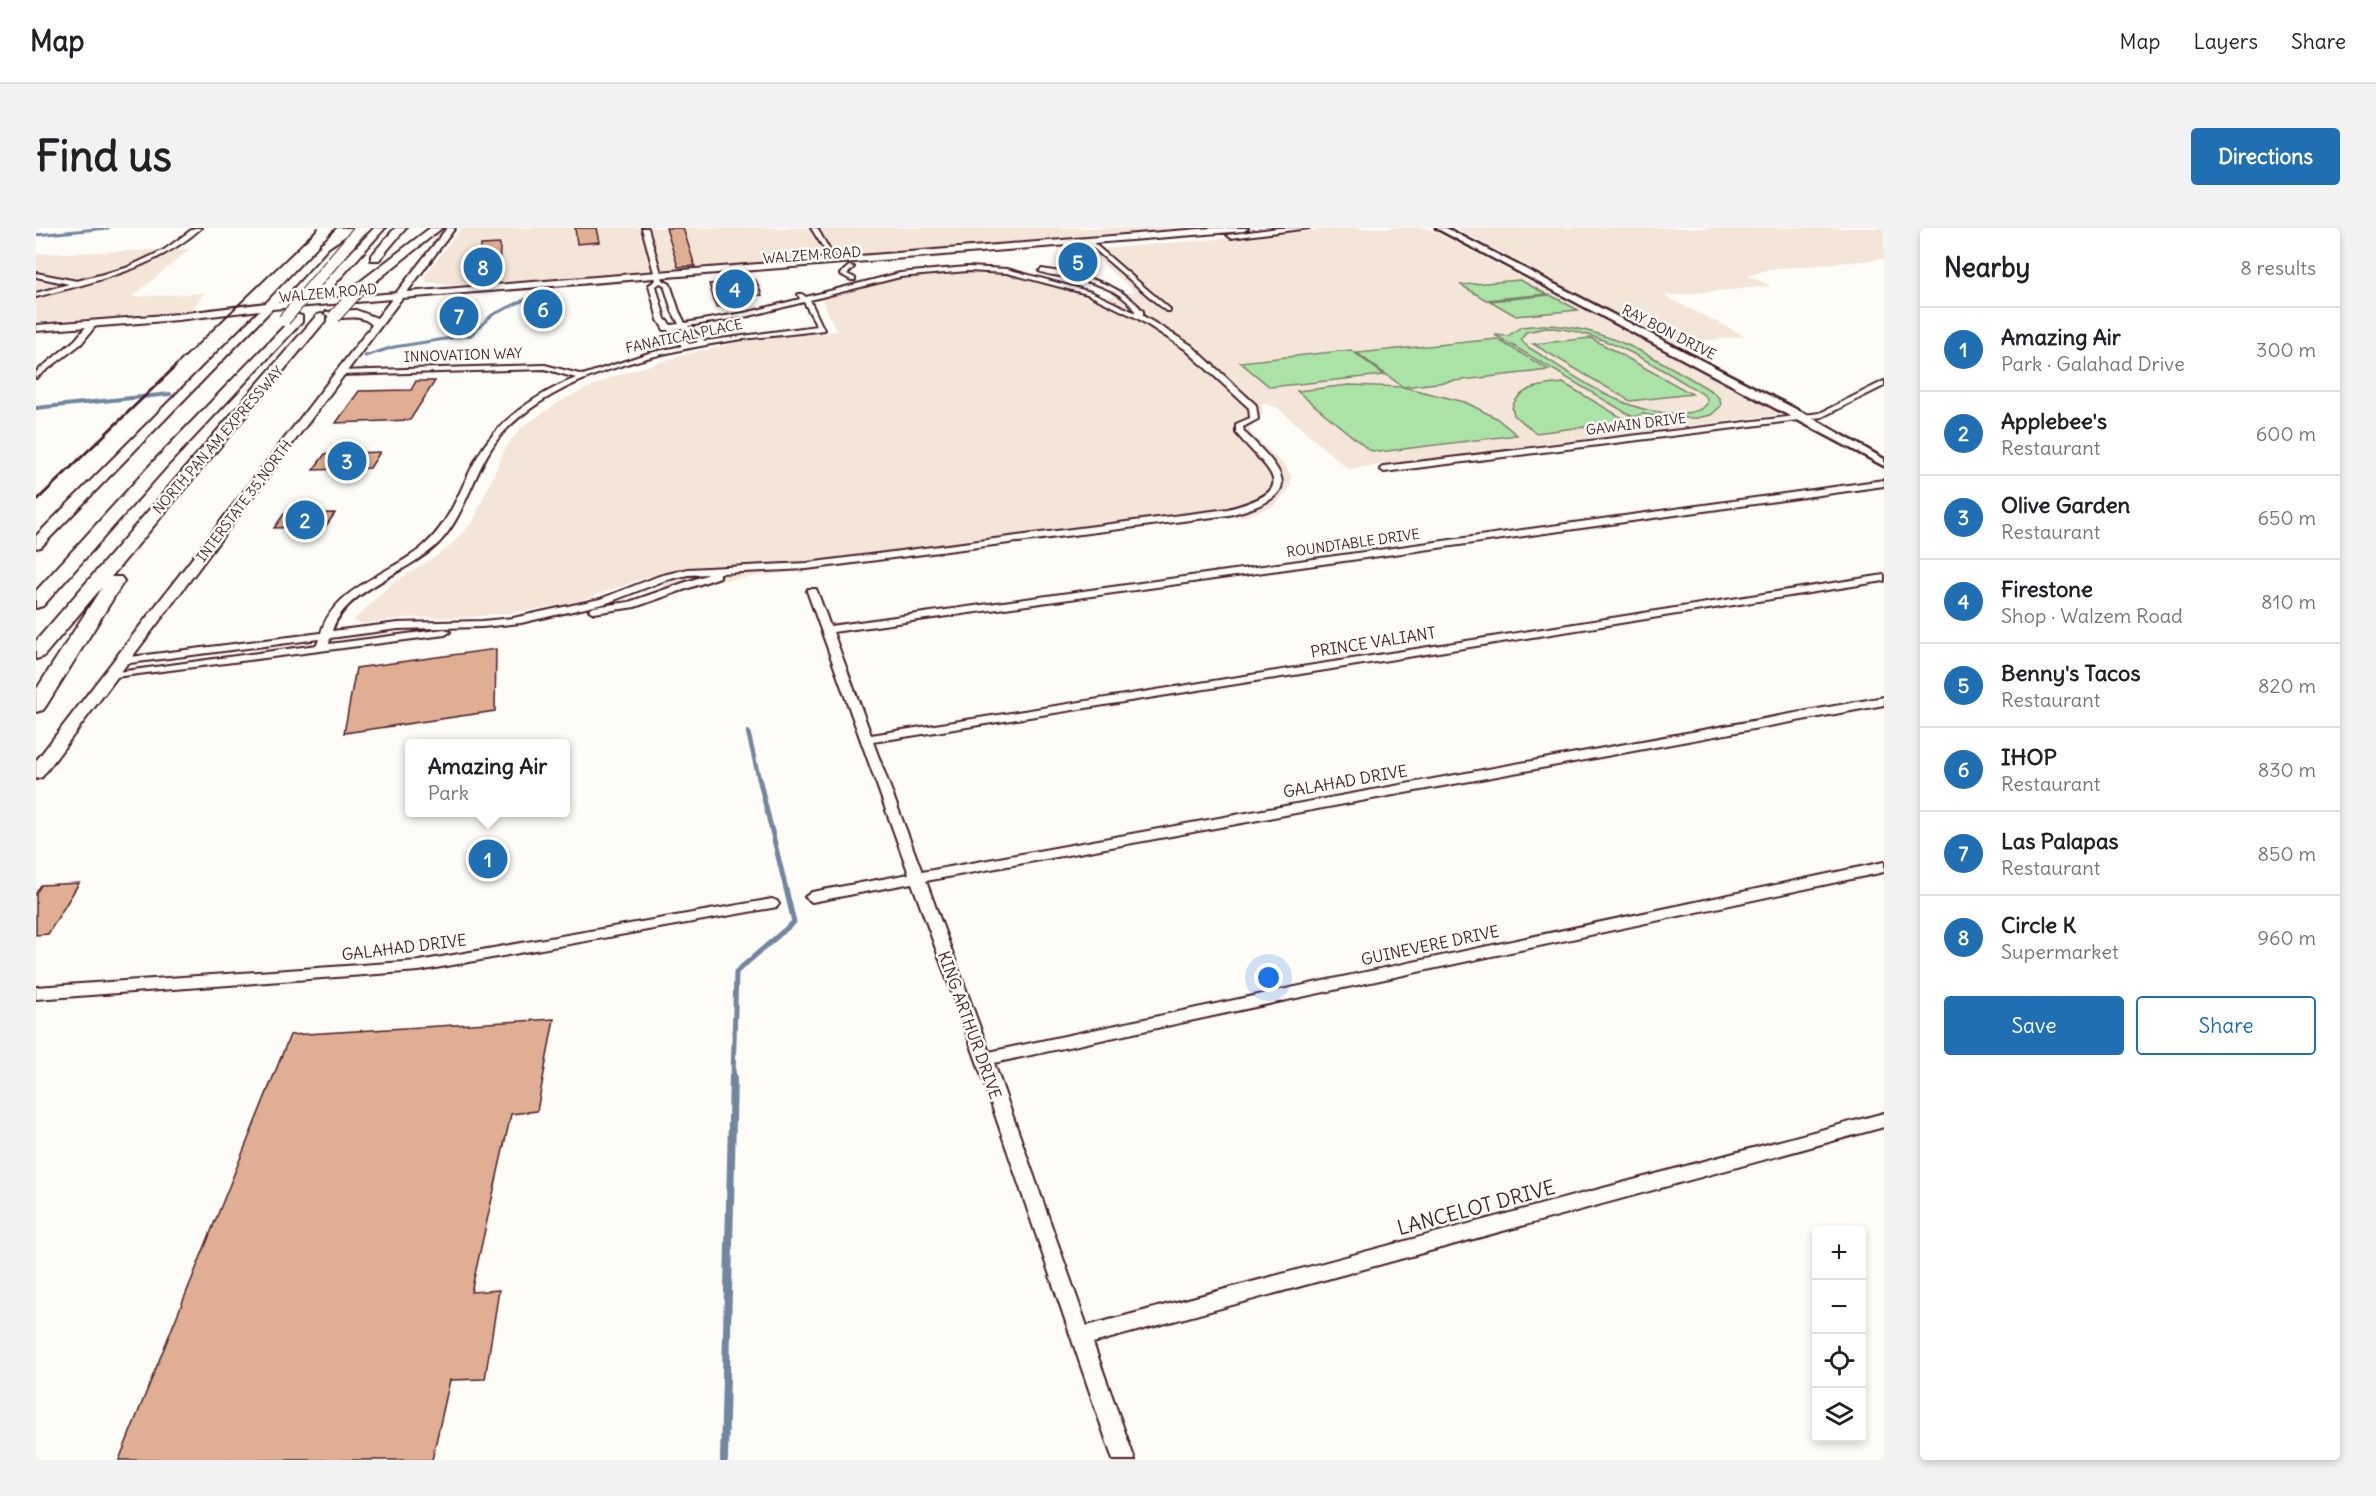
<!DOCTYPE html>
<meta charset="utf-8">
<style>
body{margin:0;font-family:Delius,sans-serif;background:#f2f2f2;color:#202124}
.controls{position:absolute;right:18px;bottom:18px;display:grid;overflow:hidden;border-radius:6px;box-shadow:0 3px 9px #0003}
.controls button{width:54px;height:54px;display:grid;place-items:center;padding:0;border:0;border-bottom:2px solid #e0e0e0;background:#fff;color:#202124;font:30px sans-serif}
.you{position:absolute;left:1233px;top:750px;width:21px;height:21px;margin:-15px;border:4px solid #fff;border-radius:50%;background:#1a73e8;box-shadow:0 0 0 9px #1a73e833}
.badge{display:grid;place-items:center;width:39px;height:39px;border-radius:50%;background:#1f6fb2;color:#fff;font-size:20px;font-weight:700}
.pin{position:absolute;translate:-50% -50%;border:3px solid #fff;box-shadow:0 2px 6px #0006}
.popup{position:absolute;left:369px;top:511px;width:165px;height:78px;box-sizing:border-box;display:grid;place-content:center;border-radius:6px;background:#fff;filter:drop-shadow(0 2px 4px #0005);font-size:20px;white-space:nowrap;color:#757577}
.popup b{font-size:22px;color:#202124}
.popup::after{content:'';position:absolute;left:50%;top:100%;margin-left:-12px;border:12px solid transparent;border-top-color:#fff}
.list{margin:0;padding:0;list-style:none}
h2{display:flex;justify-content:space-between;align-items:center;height:78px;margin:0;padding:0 24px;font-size:26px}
h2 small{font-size:20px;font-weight:400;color:#757577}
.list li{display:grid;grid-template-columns:39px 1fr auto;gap:18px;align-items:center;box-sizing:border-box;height:84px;padding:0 24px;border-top:2px solid #e0e0e0}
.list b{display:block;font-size:22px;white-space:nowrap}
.list p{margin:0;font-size:20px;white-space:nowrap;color:#757577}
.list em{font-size:20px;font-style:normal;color:#757577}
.actions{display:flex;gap:12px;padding:18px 24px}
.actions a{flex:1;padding:14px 0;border:2px solid #1f6fb2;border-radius:6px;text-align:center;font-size:21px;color:#1f6fb2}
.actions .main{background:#1f6fb2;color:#fff}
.icon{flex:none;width:33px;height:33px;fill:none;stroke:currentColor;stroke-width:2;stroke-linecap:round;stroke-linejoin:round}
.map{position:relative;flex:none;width:1848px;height:1232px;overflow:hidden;border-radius:6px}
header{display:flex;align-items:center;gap:36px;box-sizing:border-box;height:84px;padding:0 30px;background:#fff;border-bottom:2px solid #e0e0e0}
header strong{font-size:28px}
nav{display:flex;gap:33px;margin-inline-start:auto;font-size:21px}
.intro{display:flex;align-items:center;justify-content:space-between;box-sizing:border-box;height:144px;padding:0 36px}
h1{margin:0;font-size:42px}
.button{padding:15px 27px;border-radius:6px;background:#1f6fb2;color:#fff;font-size:21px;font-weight:700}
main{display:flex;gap:36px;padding:0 36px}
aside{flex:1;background:#fff;border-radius:6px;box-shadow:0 3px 9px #0003}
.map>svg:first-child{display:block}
.built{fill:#f4e5d9}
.green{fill:#abe3a7;stroke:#7a8169;stroke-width:1.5;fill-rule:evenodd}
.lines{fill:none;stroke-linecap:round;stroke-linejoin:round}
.stream-far4{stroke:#72869f;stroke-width:3}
.stream-far3{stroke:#72869f;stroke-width:4}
.stream-far2{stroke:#72869f;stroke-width:4.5}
.stream-far1{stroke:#72869f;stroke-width:5}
.stream{stroke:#72869f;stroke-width:8}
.building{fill:#e0ae93;stroke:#4a1f2b;stroke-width:1.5}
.minor-casing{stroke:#4a1f2b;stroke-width:4}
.tertiary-casing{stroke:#4a1f2b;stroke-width:5}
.secondary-casing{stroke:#4a1f2b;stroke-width:4}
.motorway-casing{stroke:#4a1f2b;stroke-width:4}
.minor{fill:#fdfcf7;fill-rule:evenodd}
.tertiary{fill:#fdfcf7;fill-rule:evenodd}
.secondary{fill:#fdfcf7;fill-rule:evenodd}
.motorway{fill:#fdfcf7;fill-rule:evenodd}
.rail-far1{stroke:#4a1f2b;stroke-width:2}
.rail{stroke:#4a1f2b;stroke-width:3}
.motorway-bridge-casing{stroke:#4a1f2b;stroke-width:14;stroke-linecap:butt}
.motorway-bridge{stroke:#fdfcf7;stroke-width:12}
.labels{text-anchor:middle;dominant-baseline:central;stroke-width:5;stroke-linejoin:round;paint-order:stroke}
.far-street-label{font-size:14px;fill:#4a1f2b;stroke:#fdfcf7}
.street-label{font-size:16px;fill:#4a1f2b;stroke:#fdfcf7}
.near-street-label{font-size:20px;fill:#4a1f2b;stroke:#fdfcf7}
</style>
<header>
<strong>Map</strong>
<nav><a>Map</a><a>Layers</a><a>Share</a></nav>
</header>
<div class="intro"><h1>Find us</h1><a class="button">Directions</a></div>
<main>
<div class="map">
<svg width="1848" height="1232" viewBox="0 0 1848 1232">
<rect width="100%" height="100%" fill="#fdfcf7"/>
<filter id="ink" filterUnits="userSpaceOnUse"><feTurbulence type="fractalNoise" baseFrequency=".0167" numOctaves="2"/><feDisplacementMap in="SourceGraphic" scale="12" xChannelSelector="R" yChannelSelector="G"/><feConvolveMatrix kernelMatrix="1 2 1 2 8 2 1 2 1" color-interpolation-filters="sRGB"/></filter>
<g filter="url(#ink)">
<!-- built -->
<path class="built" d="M425,0H1182L452,58L392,55L388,49Z
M1306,0H1392L1746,186L1312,241L1242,180L1226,175L1227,186L1213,200L1217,208L1248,237L1255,247V258L1238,278L1212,287L682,353L640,366L614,348L538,375L489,383L435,389L368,390L326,396L317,393L354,357L411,321L437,294L470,219L486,199L528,171L576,149L643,128L709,113L801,103L785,70L847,53L889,46L939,42L1005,53L1056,71L1099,64L1051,22Z
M1419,0H1848V31L1733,41L1712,48L1735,58L1628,68L1709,108L1637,116Z
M154,21L96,69L168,65L155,83L0,94V26Z"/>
<!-- green -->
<path class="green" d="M1484,52L1510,66L1450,72L1425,57Z
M1514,67L1542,82L1480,88L1454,73Z
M1505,97C1566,96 1626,133 1677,164L1684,171L1685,178L1675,187L1661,190H1633L1607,186L1597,189L1459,107L1472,108L1485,99ZM1510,100C1562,100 1621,138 1665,165L1671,170V176C1665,183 1656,185 1646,185C1589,189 1539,147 1492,119L1485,112L1490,104Z
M1555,110L1656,166L1594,173L1497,116Z
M1461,111L1513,142L1367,159L1429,174L1460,190L1481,207L1343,224L1333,222L1261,163L1313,157L1367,159L1321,125Z
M1315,122L1348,147L1234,159L1204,134Z
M1527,155L1588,191L1586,194L1500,205L1478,187L1476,179C1484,158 1508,157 1527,155Z"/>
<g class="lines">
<!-- stream-far4 -->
<path class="stream-far4" d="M0,7L72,0
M329,128L358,119L435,107L456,87L501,66"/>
<!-- stream-far3 -->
<path class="stream-far3" d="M0,180L134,166"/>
<!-- stream-far2 -->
<path class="stream-far2" d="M712,504L723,551"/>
<!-- stream-far1 -->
<path class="stream-far1" d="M697,849L700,744L758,694L723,550"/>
<!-- stream -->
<path class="stream" d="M688,1232L697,848"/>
</g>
<!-- building -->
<path class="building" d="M539,0H561L564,14L541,16Z
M630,0H647L659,38L642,39Z
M464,16L463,49L431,52V37L443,36L445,17Z
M720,52L726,67L700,69L703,77L680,79L673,56Z
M380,153H399L374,192L300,195L323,163L375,162Z
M344,224L334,240L277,242L289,226Z
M299,285L290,298L238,300L248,286Z
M460,421L459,483L308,505L320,440Z
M43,655L12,706L0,707V665L5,657Z
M518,791L501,883L475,886L435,1064L463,1062L449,1151L414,1152L396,1232H83L254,807Z"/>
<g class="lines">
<!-- minor casing -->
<g class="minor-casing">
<path id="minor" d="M158,0H165C120,41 57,54 0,69V65L33,56L0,49V45L41,53L90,40L128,22Z
M606,0H612L627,52L634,56L643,83L649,95L713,84L764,71L762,66H766L770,69L864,45L931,39L971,41L1055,64L1100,85C1089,62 1054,53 1030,49C1021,47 1010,47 1003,43L1006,41C1043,47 1082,53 1107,83V88L1155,117L1220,177L1222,191L1207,199L1208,204C1256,250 1266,268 1193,287L771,341L684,345V349L599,379L558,385L553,382L558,379L593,374L673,346L652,347L630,352L571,375L485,395L446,399L362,401L294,410L293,416L409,401L414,404L409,407L71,450V446L75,445L281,417L283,411L86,436L80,433L86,430L285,405C297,361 352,346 384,321C415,296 423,261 442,228C462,192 502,165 540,150L509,141L305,147H302V143L509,137L547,147L613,125L646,118L632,102H628L622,92L613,57L620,52ZM931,43L971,45L1051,66L1101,90L1149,121L1213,180L1214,190L1200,196V205C1234,245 1267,261 1192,281L771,335L652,341L623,348L564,371L477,390L446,393L362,395L296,403C309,361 373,345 403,315C432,284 438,238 466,206C520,146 630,122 707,111C733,108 761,106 788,102L774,72L864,49ZM624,55L628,57L636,83L643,96L635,97L629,91L620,58ZM768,74L781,98L669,113L652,98L713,88ZM646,100L662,114L653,116L639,101Z
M775,0H781L801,35H797Z
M1050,12H1054L1134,81V83H1130L1050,14Z
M813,38L818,39L811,46L819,50V52H815L804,46Z
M54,94L61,96L45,116L0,150V144L39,112Z
M1848,153V158L1786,189L1348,244L1344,241L1348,238L1784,185Z
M1848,252V258L797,404L835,507L1848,347V353L837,514L886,644L1848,469V477L890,653L953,824L1848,634V644L958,835L1051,1098L1848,885V899L1057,1115L1099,1232H1077L940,831L876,655L776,674L769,669L776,664L873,646L771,363L772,361H780L781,363L794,398Z
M736,671L741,673L743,676L741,679L383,743L0,771V759L383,733Z"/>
</g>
<!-- tertiary casing -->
<g class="tertiary-casing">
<path id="tertiary" d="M1400,0H1410L1771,187L1848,231V238Z"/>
</g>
<!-- secondary casing -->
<g class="secondary-casing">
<path id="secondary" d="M301,0H310L242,75L360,65L411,0H419L371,64L1176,0H1212L1208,3L366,70L6,549L0,551V533L336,97C322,82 303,96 289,86L290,84L320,82L341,90L356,71L236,81L5,319L0,320V308L224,82L142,92L0,103V97L142,86L230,75Z
M1242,0H1273L1195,10L1191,7Z"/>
</g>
<!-- motorway casing -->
<g class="motorway-casing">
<path id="motorway" d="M309,0H321L293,19H285V15Z
M338,0H349L291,65H283V59Z
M359,0H370L343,32H335V28Z
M394,0H406L329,62H321V56Z
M285,86L289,87V93L75,349H85L88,353L10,478L7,482L0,484V462L66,359L7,429L0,431V413L281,87Z
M262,87L266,88V94L129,240L7,378L0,380V363L117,234L258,88Z"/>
</g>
<!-- minor -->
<use href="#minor" class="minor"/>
<!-- tertiary -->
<use href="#tertiary" class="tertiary"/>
<!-- secondary -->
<use href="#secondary" class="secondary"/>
<!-- motorway -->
<use href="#motorway" class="motorway"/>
<!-- rail-far1 -->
<path class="rail-far1" d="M137,140L282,0"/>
<!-- rail -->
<path class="rail" d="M0,273L139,139"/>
<!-- motorway-bridge casing -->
<g class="motorway-bridge-casing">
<path id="motorway-bridge" d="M298,89L325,59
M248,92L325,0"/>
</g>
<!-- motorway-bridge -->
<use href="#motorway-bridge" class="motorway-bridge"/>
</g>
</g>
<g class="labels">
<!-- far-street labels -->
<g class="far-street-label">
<text transform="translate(776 27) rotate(-4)">WALZEM ROAD</text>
<text transform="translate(292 65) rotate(-5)">WALZEM ROAD</text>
<text transform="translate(1633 104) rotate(27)">RAY BON DRIVE</text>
<text transform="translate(648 108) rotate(-12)">FANATICAL PLACE</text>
<text transform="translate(427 127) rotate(-2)">INNOVATION WAY</text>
<text transform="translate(1600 196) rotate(-7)">GAWAIN DRIVE</text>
<text transform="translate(182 212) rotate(-49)">NORTH PAN AM EXPRESSWAY</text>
<text transform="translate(208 273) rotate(-53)">INTERSTATE 35 NORTH</text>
<text transform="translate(1317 315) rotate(-8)">ROUNDTABLE DRIVE</text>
</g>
<!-- street labels -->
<g class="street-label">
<text transform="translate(1337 414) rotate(-9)">PRINCE VALIANT</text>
<text transform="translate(1309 553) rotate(-10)">GALAHAD DRIVE</text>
<text transform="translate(1394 717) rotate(-12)">GUINEVERE DRIVE</text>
<text transform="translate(368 719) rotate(-7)">GALAHAD DRIVE</text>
<text transform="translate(934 797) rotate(70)">KING ARTHUR DRIVE</text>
</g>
<!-- near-street labels -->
<g class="near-street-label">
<text transform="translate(1440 979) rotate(-15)">LANCELOT DRIVE</text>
</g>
</g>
</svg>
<div class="controls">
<button>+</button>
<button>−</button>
<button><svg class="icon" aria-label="locate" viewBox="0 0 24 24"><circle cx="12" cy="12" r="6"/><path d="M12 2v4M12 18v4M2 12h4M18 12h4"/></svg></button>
<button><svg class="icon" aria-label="layers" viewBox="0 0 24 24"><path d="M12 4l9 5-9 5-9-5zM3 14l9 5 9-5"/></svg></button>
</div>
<div class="you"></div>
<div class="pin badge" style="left:452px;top:631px">1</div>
<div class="popup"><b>Amazing Air</b>Park</div>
<div class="pin badge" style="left:269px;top:292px">2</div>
<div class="pin badge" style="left:311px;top:233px">3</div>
<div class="pin badge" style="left:699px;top:61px">4</div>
<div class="pin badge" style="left:1042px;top:34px">5</div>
<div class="pin badge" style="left:507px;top:81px">6</div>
<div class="pin badge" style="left:423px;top:88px">7</div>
<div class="pin badge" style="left:447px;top:39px">8</div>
</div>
<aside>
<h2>Nearby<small>8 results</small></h2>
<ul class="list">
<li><span class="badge">1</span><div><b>Amazing Air</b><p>Park · Galahad Drive</p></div><em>300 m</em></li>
<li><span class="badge">2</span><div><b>Applebee's</b><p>Restaurant</p></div><em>600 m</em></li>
<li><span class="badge">3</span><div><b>Olive Garden</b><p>Restaurant</p></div><em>650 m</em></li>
<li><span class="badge">4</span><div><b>Firestone</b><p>Shop · Walzem Road</p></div><em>810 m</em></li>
<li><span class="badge">5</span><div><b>Benny's Tacos</b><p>Restaurant</p></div><em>820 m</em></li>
<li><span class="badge">6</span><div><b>IHOP</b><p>Restaurant</p></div><em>830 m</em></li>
<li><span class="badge">7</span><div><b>Las Palapas</b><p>Restaurant</p></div><em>850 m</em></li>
<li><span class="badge">8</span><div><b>Circle K</b><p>Supermarket</p></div><em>960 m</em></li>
</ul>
<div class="actions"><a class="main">Save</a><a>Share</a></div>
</aside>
</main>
